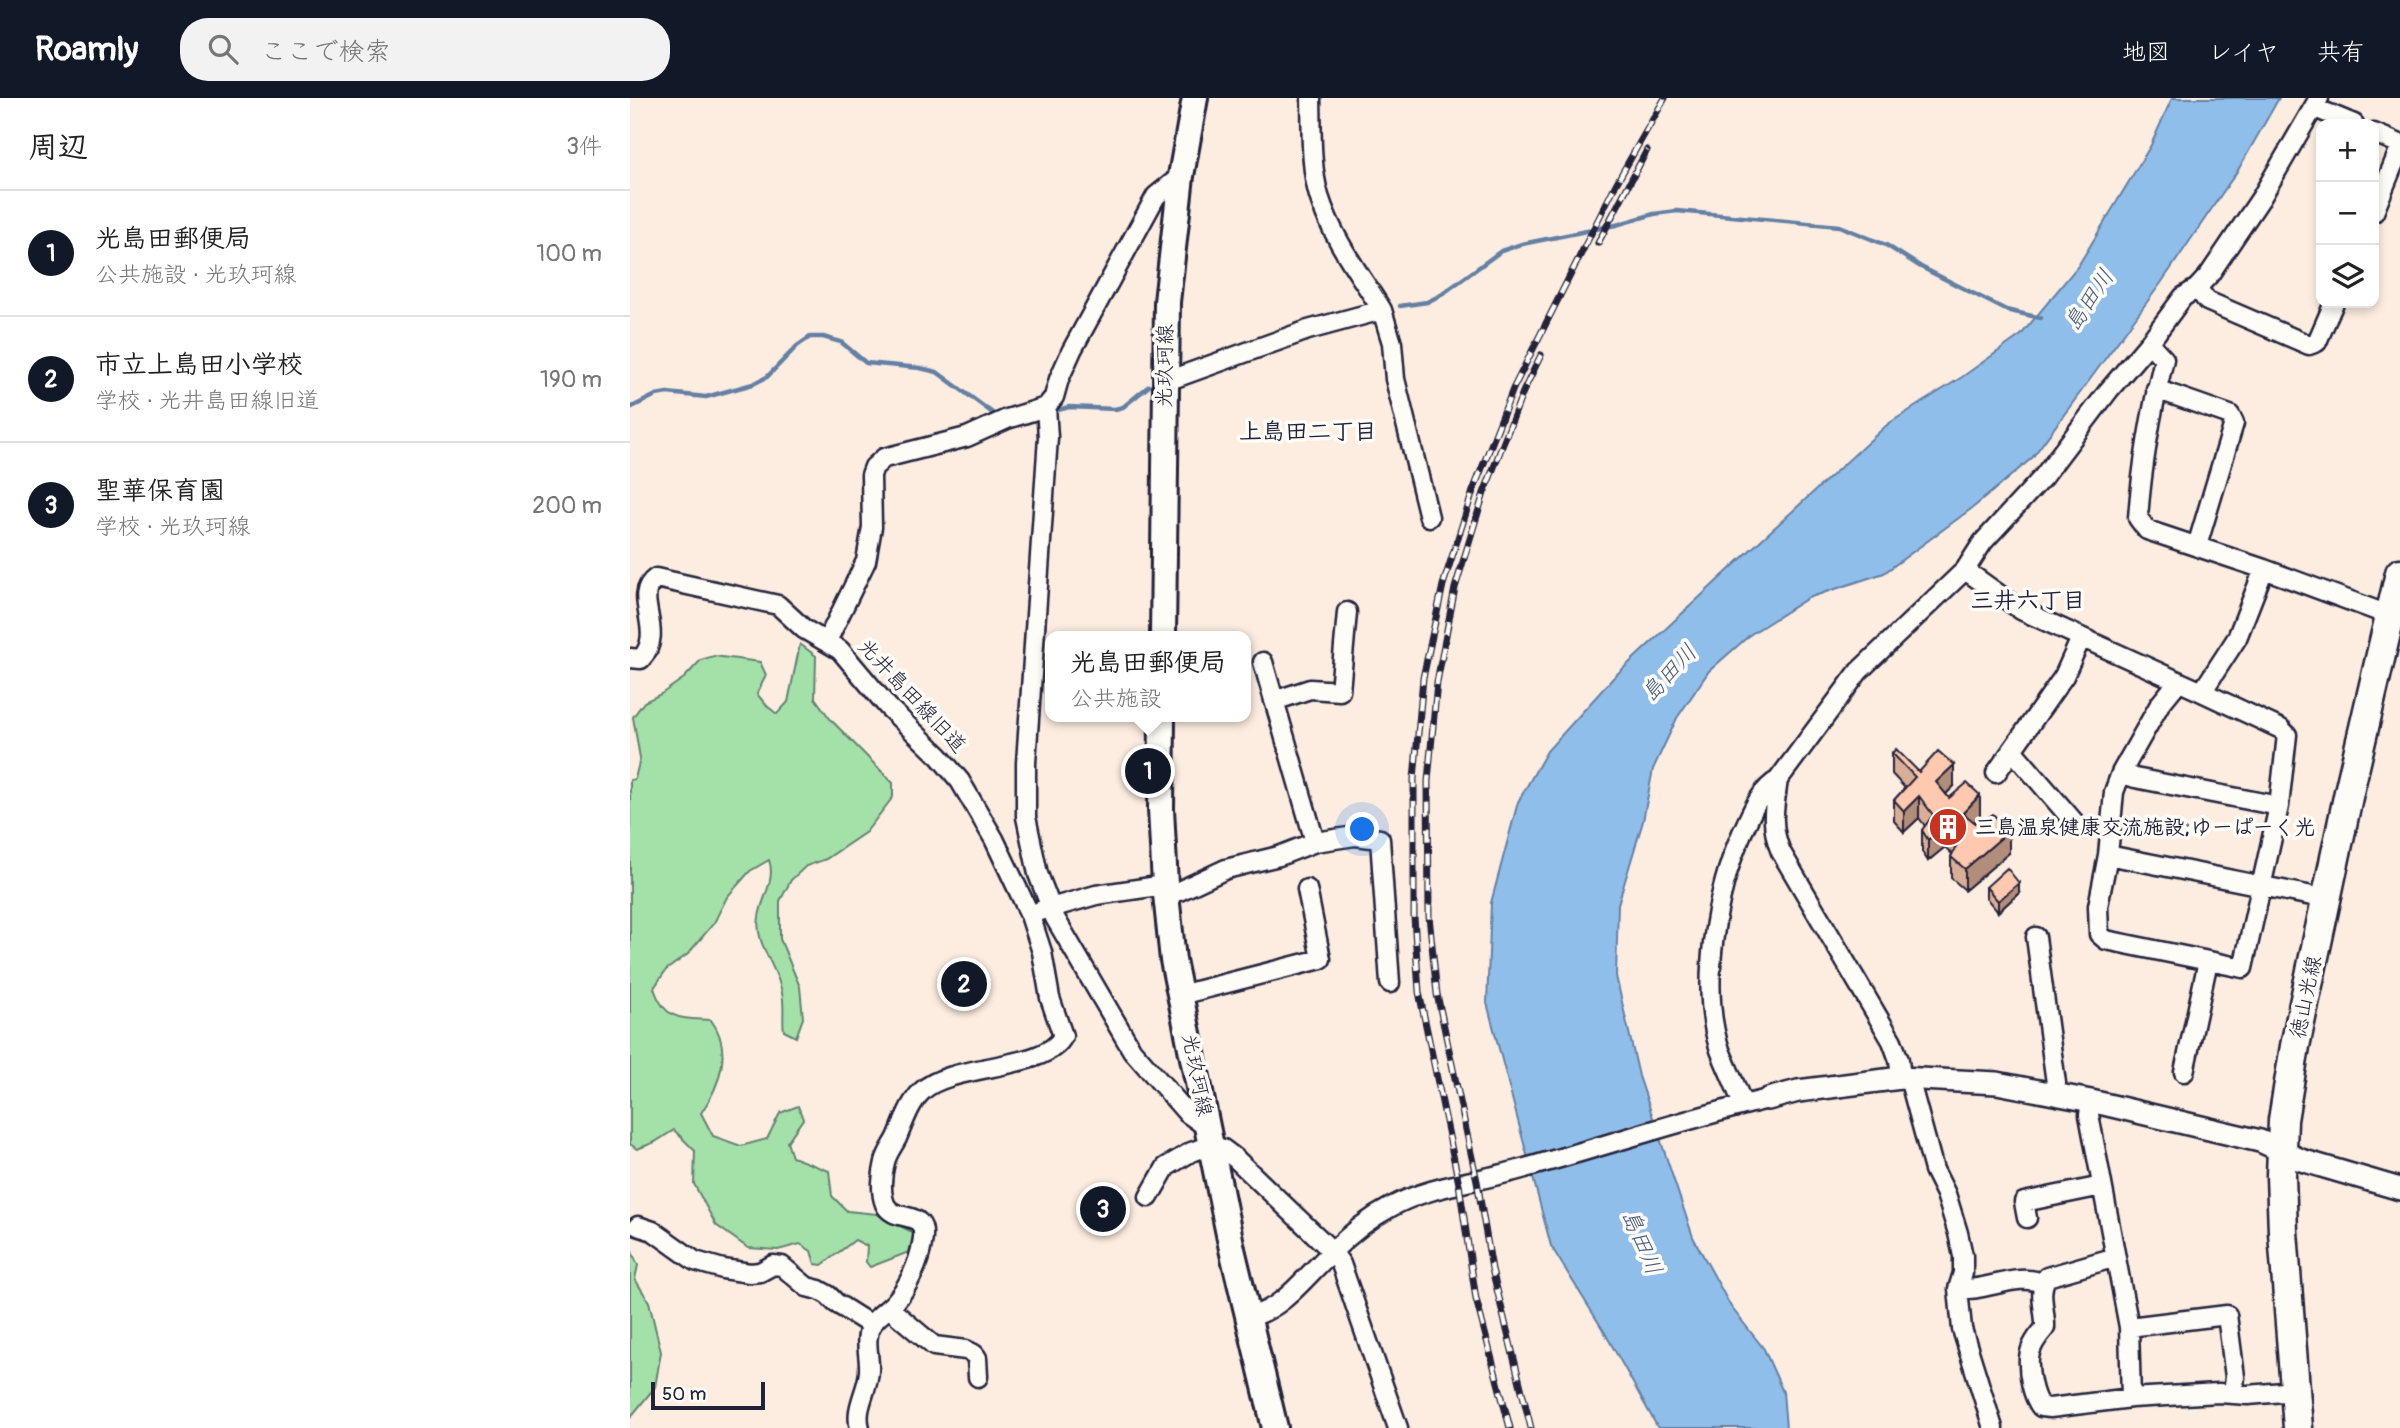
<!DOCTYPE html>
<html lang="ja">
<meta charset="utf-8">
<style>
body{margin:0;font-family:Pangolin,"Klee One",sans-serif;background:#f2f2f2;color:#222}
.controls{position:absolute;right:21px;top:21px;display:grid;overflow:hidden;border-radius:14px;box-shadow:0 4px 10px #0003}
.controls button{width:63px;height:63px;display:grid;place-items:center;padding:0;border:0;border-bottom:2px solid #e0e0e0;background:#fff;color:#222;font:35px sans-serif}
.scale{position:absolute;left:21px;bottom:18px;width:114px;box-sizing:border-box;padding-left:7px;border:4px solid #22223b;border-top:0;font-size:19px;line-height:24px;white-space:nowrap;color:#22223b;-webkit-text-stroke:5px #fdfcf7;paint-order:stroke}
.you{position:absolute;left:733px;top:732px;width:24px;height:24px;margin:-18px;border:5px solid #fff;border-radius:50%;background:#1a73e8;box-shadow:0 0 0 10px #1a73e833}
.badge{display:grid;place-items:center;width:46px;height:46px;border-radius:50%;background:#111827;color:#fff;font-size:23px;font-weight:700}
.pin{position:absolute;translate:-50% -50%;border:4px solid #fff;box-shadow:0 2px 7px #0006}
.popup{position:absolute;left:415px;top:533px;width:206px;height:91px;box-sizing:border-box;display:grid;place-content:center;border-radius:14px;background:#fff;filter:drop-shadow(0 2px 5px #0005);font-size:23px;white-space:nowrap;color:#767676}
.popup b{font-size:26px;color:#222}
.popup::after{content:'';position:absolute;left:50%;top:100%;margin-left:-14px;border:14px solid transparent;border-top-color:#fff}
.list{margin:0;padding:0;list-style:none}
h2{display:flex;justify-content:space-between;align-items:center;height:91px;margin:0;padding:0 28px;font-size:30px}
h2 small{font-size:23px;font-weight:400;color:#767676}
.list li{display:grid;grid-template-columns:46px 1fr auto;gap:21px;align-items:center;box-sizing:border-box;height:126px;padding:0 28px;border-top:2px solid #e0e0e0}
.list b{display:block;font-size:26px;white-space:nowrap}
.list p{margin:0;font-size:23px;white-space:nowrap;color:#767676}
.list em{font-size:23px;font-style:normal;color:#767676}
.icon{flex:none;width:38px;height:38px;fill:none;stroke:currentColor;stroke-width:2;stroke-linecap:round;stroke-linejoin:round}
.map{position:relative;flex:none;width:1770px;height:1330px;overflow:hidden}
header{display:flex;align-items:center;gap:42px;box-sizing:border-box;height:98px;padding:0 35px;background:#111827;color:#fff}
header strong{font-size:33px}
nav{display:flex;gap:38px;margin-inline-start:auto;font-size:24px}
.search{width:490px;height:63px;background:#f2f2f2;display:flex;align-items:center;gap:18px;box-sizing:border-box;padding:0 24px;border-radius:28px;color:#767676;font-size:26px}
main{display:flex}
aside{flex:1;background:#fff}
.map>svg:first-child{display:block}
.green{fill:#a4e1a9;stroke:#638272;stroke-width:2}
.water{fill:#90beea;stroke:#6480a4;stroke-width:2}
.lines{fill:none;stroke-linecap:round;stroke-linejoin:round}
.stream{stroke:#6480a4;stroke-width:4.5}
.minor-casing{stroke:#22223b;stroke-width:23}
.tertiary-casing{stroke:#22223b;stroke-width:26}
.secondary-casing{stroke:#22223b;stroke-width:30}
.primary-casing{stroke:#22223b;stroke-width:33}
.minor{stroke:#fdfcf7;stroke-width:18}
.tertiary{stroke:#fdfcf7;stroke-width:21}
.secondary{stroke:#fdfcf7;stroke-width:24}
.primary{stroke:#fdfcf7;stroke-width:28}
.rail-casing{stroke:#22223b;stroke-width:7}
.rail{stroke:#fdfcf7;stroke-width:4.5;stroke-dasharray:13;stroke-linecap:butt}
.wall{fill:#daad96;stroke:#22223b;stroke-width:2}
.shaded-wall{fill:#b28d7a;stroke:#22223b;stroke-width:2}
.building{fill:#fec9af;stroke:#22223b;stroke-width:2}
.labels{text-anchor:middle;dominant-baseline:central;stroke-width:7;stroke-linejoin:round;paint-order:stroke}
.street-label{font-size:21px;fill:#22223b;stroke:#fdfcf7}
.poi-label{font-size:21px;font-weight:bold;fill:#22223b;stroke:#fdfcf7;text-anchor:start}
.water-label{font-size:23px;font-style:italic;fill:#485978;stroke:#fdfcf7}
.neighbourhood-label{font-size:23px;font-weight:bold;fill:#22223b;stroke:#fdfcf7}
</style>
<header>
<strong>Roamly</strong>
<div class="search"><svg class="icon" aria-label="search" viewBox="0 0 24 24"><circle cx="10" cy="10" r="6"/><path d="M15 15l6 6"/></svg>ここで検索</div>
<nav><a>地図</a><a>レイヤ</a><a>共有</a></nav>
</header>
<main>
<aside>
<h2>周辺<small>3件</small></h2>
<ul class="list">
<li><span class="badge">1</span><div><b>光島田郵便局</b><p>公共施設 · 光玖珂線</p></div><em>100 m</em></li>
<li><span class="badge">2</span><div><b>市立上島田小学校</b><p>学校 · 光井島田線旧道</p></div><em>190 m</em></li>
<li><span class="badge">3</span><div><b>聖華保育園</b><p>学校 · 光玖珂線</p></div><em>200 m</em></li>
</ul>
</aside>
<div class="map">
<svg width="1770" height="1330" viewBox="0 0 1770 1330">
<rect width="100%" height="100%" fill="#fdede1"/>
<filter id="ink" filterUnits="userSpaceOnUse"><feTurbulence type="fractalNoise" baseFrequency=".0143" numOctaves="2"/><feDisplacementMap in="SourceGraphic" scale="14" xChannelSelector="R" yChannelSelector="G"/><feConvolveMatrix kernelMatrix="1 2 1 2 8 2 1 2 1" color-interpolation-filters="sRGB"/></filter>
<g filter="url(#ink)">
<!-- green -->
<path class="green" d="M170,546L186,558L185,600L201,622L263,685V699L236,734L196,761L176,768L161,782L150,803V841L170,889L173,920L166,939L154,933C152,921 155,908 152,895C148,869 124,846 129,819C132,799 146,782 139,762L120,773L97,799L84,825L58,856L36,872L24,890C35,923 50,920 81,922C103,951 90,988 71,1015L83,1038L111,1048L137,1041L150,1015L168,1008L173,1021L157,1044L162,1059L199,1073L202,1098L217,1113L247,1116L284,1135L279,1154L240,1169L236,1164L237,1148L225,1142L192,1167L185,1166L181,1153L170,1146L148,1152L118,1150L86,1127L64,1086L65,1053L44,1032L25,1044L7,1051L0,1046V682L5,681L10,660L3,619L14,604L31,596L54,580L71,562L84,558L130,564L136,577L127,596L137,608L147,616L158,604Z
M0,1150L8,1167L5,1181L19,1204L31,1254L25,1289L0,1320Z"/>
<!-- water -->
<path class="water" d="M1542,0H1649L1608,72L1531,185L1402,360L1345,408L1254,475L1178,500L1121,536L1079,573L1047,620L1023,671L1013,723L988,806L986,878L1009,978L1063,1139L1101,1209L1134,1251L1153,1294L1156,1330H1028L975,1235L921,1148L857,905L861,805L888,704L917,653L984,579L1131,442L1258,326L1332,279L1391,237L1448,168L1521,47Z"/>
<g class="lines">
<!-- stream -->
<path class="stream" d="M770,208L797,204L811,197L871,153L892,146L986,127L1024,116L1047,113L1209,128L1256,147L1291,169L1376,212L1411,220
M0,310L26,297L37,295L76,299L123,286L137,279L167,248L180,239H193L211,244L236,265L290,270L307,274L368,319
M421,314L439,309L485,311L493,309L519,288"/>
<!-- minor casing -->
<g class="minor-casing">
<path id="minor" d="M681,0C682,32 680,67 689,98C702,140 729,175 752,212
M1685,10L1724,26
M1744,35L1770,46
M1744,114L1770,50
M1567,190L1577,203L1679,247L1687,244L1704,205
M1519,245L1534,261C1521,314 1512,366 1508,420L1517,432L1634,471L1761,518
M534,284L678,232L752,212L762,245L765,281L799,419
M1526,291L1600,317L1604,325L1567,448
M416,309L418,339L396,665V719L408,776L425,820L502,952L557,1015L578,1030
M1335,472L1391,512L1572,594L1607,540L1634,471
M197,543L236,463L242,429L241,377L244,369L254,360L337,339L377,321L416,309L424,299L429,281L442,252L526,98L551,78
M0,560L11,561C37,533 0,498 26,480L148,507L174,531L210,552L258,609L309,658L330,683L364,741L400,817L412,854L420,900L433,938C417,973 321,965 292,993C279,1006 274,1024 267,1040C263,1048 257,1055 255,1064C252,1076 250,1094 255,1106C264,1127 300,1108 292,1146C289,1165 278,1189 265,1204C258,1212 248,1217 242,1226C233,1239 240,1258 239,1273C238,1293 224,1310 230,1330
M633,564L685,744
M1548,584L1530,606L1491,675L1484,694L1478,757L1468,808L1469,836L1476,842L1613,870L1649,708L1657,637L1651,631L1572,594
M644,603L680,591L710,593L717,514
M1382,652L1445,725
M1366,675L1434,578L1451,540
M1491,675L1505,680L1649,708
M1148,682C1144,710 1140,728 1151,754L1262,943L1269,962L1271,980
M1478,757L1697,801
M536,796L549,793L596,771L649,758L685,744L725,738L750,741L760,885
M410,813L466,797L535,787
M1406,839L1426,985L1424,996
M550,897L691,861L677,791
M1554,974L1578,863
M1279,980L1304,1072L1316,1096L1328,1135L1333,1158V1175L1328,1191L1332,1231L1363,1330
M1461,1003L1459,1017L1499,1229L1501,1300L1589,1295L1618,1297L1665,1293
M1113,1007C1106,988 1097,970 1090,952C1069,890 1086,793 1112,735C1121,716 1129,693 1148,682L1229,573L1335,472L1353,444L1413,379L1479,292L1519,245L1553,199L1567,190L1579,177L1631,100L1689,0
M519,1099L536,1069L561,1054L581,1047L593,1051L605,1060L702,1153L711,1166L768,1330
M1397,1120L1394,1104L1472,1088
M8,1128L23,1133L65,1163L93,1171L120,1175L130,1174L143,1167L152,1168L177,1189L189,1192L198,1197L206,1205L241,1227
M1486,1159L1417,1179C1407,1194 1416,1213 1415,1230C1408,1238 1400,1248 1399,1260C1398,1274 1402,1298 1411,1309L1420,1310L1501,1300
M1328,1191C1355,1194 1390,1173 1413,1186
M259,1210L304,1248L336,1252L344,1256L347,1260L348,1279
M620,1219C655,1210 676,1177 702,1154C719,1137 740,1120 761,1109C799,1088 846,1084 888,1072C972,1049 1054,1021 1138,1001
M1499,1229L1597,1217L1605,1279L1603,1296"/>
</g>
<!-- tertiary casing -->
<g class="tertiary-casing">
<path id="tertiary" d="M1138,1001L1168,993L1271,980L1367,985L1461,1003L1630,1043L1671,1062L1770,1091"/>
</g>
<!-- secondary casing -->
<g class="secondary-casing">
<path id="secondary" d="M533,538L537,204L551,78L565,0
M532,619L531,711L535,787L543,862L602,1151L645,1330"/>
</g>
<!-- primary casing -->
<g class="primary-casing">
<path id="primary" d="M1668,1330L1653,1134L1651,1078L1653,1022L1665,948L1719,694L1770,475"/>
</g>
<!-- minor -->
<use href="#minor" class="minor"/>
<!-- tertiary -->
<use href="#tertiary" class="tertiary"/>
<!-- secondary -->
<use href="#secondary" class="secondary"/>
<!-- primary -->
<use href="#primary" class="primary"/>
<!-- rail casing -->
<g class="rail-casing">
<path id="rail" d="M968,145L1017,52
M880,1330L846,1201L829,1086L789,894L784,819V681L793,580L813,487L843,393L883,291L986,86L1035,0
M901,1330L862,1171L847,1083L807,896L799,818L798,683L807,584L825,490L854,395L893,294L911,257"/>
</g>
<!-- rail -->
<use href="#rail" class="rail"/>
</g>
<!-- wall -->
<path class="wall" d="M1262,655L1289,674L1324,688L1316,696L1319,700L1350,718L1345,724L1379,755L1335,792L1321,780V759L1322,756L1315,749L1298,763L1292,754V732L1295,728L1289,720L1274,734L1264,723V702L1275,690L1262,676Z
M1356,789L1389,795L1368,814L1356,800Z"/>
<!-- shaded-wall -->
<path class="shaded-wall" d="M1324,667V688L1306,706V684Z
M1350,697V718L1333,736V715Z
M1289,698V720L1274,734V713Z
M1315,727V749L1298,763V742Z
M1379,733V755L1335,792V771Z
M1389,785V795L1368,814V803Z"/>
<!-- building -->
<path class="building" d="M1266,651L1289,674L1308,653L1324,667L1306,684L1319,700L1337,685L1350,697L1333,715L1348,727L1363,716L1379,733L1335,771L1321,759L1329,742L1315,727L1298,742L1292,732L1303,717L1289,698L1274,713L1264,702L1285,679L1262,655Z
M1377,770L1389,785L1368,803L1356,789Z"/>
</g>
<!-- icons -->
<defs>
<g id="building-disc" transform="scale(2.0125)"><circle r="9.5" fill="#c8321e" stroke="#fdfcf7"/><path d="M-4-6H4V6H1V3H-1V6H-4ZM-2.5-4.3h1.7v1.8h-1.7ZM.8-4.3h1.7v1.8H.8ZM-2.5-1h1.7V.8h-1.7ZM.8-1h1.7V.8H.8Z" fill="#fff"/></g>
</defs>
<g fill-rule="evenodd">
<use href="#building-disc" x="1318" y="729"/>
</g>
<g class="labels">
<!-- street labels -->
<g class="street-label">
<text transform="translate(535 268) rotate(-89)">光玖珂線</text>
<text transform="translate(282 598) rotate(47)">光井島田線旧道</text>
<text transform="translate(1676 899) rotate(-78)">徳山光線</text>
<text transform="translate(567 977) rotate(79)">光玖珂線</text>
</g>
<!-- poi labels -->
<g class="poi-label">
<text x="1345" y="729">三島温泉健康交流施設;ゆーぱーく光</text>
</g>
<!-- water labels -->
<g class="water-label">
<text transform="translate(1459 202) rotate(-56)">島田川</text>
<text transform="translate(1039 575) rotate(-47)">島田川</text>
<text transform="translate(1012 1144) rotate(67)">島田川</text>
</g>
<!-- neighbourhood labels -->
<g class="neighbourhood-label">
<text x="678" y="333">上島田二丁目</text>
<text x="1398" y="502">三井六丁目</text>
</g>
</g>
</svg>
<div class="controls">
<button>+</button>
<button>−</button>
<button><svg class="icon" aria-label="layers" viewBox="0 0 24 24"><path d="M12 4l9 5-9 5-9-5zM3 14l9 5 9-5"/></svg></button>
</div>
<div class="scale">50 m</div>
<div class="you"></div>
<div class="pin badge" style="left:518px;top:673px">1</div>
<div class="popup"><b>光島田郵便局</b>公共施設</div>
<div class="pin badge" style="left:334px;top:886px">2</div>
<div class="pin badge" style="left:473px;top:1111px">3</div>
</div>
</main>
